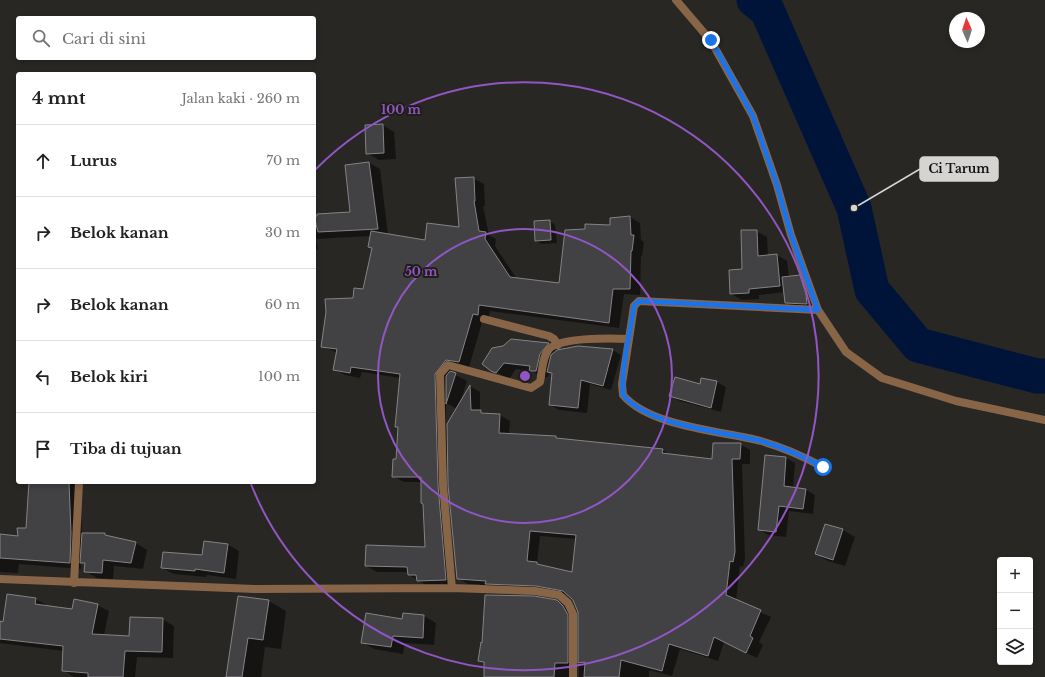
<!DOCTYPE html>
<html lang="id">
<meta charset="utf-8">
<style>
body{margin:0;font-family:"Libre Baskerville",serif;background:#f2f2f2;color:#222}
.controls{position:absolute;right:12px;bottom:12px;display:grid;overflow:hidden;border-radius:4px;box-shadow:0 2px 6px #0003}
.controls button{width:36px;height:36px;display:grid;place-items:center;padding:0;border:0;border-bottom:1px solid #e0e0e0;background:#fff;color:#222;font:20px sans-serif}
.compass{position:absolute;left:949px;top:12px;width:36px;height:36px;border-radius:50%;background:#fff;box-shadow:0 2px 6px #0003;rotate:357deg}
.stop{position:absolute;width:12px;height:12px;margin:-9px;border:3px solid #1a73e8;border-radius:50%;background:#fff}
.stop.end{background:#1a73e8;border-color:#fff;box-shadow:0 1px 4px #0008}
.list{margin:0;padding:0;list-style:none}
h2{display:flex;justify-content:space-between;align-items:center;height:52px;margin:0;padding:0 16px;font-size:17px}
h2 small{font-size:13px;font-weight:400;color:#767676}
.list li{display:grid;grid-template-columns:26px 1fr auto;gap:12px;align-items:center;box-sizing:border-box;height:72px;padding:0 16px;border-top:1px solid #e0e0e0}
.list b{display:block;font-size:15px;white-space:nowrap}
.list em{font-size:13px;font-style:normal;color:#767676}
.icon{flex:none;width:22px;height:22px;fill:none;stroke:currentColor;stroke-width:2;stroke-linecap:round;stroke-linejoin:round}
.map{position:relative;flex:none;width:1045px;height:677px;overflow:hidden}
.search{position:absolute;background:#fff;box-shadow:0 2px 6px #0003;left:16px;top:16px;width:300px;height:44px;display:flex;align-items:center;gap:10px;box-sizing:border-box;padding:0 14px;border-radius:4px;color:#767676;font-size:15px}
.panel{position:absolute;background:#fff;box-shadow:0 2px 6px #0003;left:16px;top:72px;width:300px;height:412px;border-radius:4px}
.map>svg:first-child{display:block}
.shadow{fill:#0007;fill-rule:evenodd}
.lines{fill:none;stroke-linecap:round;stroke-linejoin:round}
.river{stroke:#00143a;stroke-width:35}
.building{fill:#424144;stroke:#848386;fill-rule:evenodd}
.minor{stroke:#896548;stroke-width:8}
.route{stroke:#1a73e8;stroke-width:5}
.ring{fill:none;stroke:#9256c4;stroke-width:2}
.centre{fill:#9256c4;stroke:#1f1e1b;stroke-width:2}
.ring-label{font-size:12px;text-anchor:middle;font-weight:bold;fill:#9256c4;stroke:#1f1e1b;stroke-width:4;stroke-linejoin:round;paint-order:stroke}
.leader{fill:none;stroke:#d5d4d2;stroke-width:1.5}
.callout-dot{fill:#d5d4d2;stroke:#1f1e1b;stroke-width:1.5}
.callout{fill:#d5d4d2;stroke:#d5d4d2;stroke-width:1.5}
.callout-label{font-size:12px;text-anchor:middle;font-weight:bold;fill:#111}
</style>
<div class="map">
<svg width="1045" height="677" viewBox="0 0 1045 677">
<rect width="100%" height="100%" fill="#282724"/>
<!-- shadow -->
<path class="shadow" d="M383,125L394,132L396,159L379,160L367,153Z
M369,163L380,169L388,235L426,241L460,228L473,178L484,184L485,206H483L489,235L496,239L495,246L517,279L559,284L586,230L611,226L630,217L640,223L641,240L644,242L642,256H641L640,295L624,294L619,328L490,311L488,320L483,319L469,367L457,365L450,372L467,381L461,400L470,386L480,392V411L487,414L500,415L510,421L509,434L556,437L561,440L663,450L673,456L713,461L740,444L750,450V464H742L745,559L743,567L740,566L736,601L771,617L759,642L763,645L757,658L724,642L718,661L680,649L672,676L649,670V677H579V613L573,598L568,594L482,586L479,584H468L458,578L449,467H447V492L456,585L428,586L409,575V572H377L366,566L426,548L422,482H404L393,476L399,428L396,427L400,378L362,372L360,378L345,375L334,369L338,353L322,346L354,299L363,290L373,249L370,247L371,236L316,239L318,249L314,250V217L352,213L346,166ZM446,403L457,409L446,427ZM540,536L576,539L573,573L543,566L537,563Z
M550,221L555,225L557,243L542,244L536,241Z
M756,231L767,237L768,256L777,255L787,261L789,277L799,276L812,283L819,310L798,309L786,302L785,292L759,295V299L742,300L731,294L743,270Z
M548,344L561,351L613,350L621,355L611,390L590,384L587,413L559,410L550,405L552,374L549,372L548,377H542L532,371L516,369L509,379L492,370L484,364Z
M702,379L717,382L726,387L721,412L680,401L670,396L700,386Z
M786,458L795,463L793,488L805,489L815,495L813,514L789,511L786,537L768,535L759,529Z
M29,482H75L80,485L82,534H105L111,537L136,543L147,550L143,569L114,566L113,579L97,578L85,571L86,565L81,562V569L19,564L18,573L0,572V535L19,537L27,529Z
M826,525L843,530L855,537L845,566L828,561L816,554Z
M227,544L239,551L236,579L207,575L206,577L174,574L162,568L203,556Z
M238,597L269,601L286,611L281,649L265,647L261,677H227Z
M36,599L48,606L73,610L97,605L109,611L104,635L130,637L162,619L174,626L173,658L137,657L135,677H74L63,670L64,651L0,643V622L4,623Z
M556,601L574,613L577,622V677H485V664L479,661Z
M403,614L424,616L436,623L434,645L405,643L403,654L374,649L362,642L403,620Z"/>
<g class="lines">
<!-- river -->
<path class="river" d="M754,0L767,10L854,208L872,290L918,345L1037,376H1045"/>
</g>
<!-- building -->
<path class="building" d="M383,124L384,153L366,154L365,125Z
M369,162L378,229L318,232L314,216H317V214L350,212L345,165Z
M474,177L475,201H474L479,231L486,232L485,239L510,277L559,283L565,230L585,229V224L610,225V218L630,216L631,235H634L632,251H631L630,289H613L609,323L479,305L478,315L473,314L459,362L446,360L435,374L438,485L446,580L417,581L416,575H408L407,567L365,566L366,545L425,547L423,504L421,503V477H392L393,459H396L398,427H395L400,374L351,367L350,373L333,370L337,349L321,347L326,312L325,299L353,298L354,288L363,289L372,248L368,247L371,231L425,240L427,223L459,227L455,178Z
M550,220L551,240L535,241L534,221Z
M741,230H757L758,256L777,254L780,286L749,289V293L730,294L729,270L742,269Z
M800,275L806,294L807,304L785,303L782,277Z
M511,339L549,343L540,354L536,371H529L530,366L504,363L496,373L491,371L482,364L492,348L503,346Z
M578,346L613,349L603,386L581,380L578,408L549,405L552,373L547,372L551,355L557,350Z
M450,371L456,373L446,404V376Z
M675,377L700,384L701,378L717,381L711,408L669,396Z
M470,385L471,410H481V413L500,414L499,433L556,436V438L663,449L662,453L712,459L713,443H741L740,459H732L735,552L733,562L730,561L726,595L761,610L750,636L753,638L746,653L714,637L708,656L669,644L662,671L621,660L619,677H584L585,662L578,663V612L573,600L563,591L536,586L485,584L486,581L457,579L448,485L447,424ZM530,531L576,535L572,572L537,564V562L527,561Z
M765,455L786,457L784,486L806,489L803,509L779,506L776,532L758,530Z
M29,482H69L71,533L70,563L0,558V534L18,536L17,528H26Z
M825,524L843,529L833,560L815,554Z
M82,533H105V535L136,542L131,563L103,560L102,573L84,572L85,563H80Z
M204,541L228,544L224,573L195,569V571L161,568L163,552L202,555Z
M7,594L36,598L35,604L72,609L74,599L98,604L92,634L129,636L130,617L163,618L162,652L125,651L123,677H88V673L62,671L63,646L0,639V621L3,622Z
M485,595L534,596L557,600L563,606L568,615V663H555L554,677H484V662L478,661L481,642L482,643Z
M238,596L269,600L263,640L248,638L242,677H226Z
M366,613L402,619L403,613L424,615L423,638L393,636L391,647L361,643Z"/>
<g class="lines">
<!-- minor -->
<path class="minor" d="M676,0L711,41L753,116L777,185L791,235L818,310L846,352L882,378L956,401L1045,420
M484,319L549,336L554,339L558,345
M629,339L634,306L639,301L818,310
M0,579L255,589L452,588L535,591L559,595L568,603L573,614V677
M74,583L79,482
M452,588L443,485L440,374L448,365L531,388L540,382C542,373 542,357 549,349C561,337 612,338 629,339L622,384L623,395C650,427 723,431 761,441C782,447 803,456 823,467"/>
</g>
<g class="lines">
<!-- route -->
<path class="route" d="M711,40L753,116L777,185L791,235L818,310L639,301L634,306C630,335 621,366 623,395C650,427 723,431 761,441C782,447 803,456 823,467"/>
</g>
<!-- distance rings -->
<g class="ring">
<circle cx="525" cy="376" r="147"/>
<path d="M315 170A294 294 0 1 1 251 484"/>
</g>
<circle cx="525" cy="376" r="6" class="centre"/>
<g class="ring-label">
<text x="401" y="114">100 m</text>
<text x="421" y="276">50 m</text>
</g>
<!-- callouts -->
<path class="leader" d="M854 208L920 169"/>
<circle class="callout-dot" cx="854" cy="208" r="4"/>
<rect class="callout" x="920" y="157" width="78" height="24" rx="4"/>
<g class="callout-label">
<text x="959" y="173">Ci Tarum</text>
</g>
</svg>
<div class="controls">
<button>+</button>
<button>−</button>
<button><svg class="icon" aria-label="layers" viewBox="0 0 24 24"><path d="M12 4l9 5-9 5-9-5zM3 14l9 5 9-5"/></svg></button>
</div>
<svg class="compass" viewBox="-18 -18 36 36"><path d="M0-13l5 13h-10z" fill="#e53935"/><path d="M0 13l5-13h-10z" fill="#767676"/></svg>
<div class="stop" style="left:823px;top:467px"></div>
<div class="stop end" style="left:711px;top:40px"></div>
<div class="search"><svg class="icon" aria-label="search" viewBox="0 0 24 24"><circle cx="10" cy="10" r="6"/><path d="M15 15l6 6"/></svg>Cari di sini</div>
<section class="panel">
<h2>4 mnt<small>Jalan kaki · 260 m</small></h2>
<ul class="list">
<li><svg class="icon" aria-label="ahead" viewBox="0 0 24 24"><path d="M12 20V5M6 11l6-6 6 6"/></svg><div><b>Lurus</b></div><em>70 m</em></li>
<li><svg class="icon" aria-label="right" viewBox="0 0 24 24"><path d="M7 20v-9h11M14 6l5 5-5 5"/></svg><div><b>Belok kanan</b></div><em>30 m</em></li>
<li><svg class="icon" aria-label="right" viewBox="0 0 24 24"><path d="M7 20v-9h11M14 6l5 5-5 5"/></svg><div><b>Belok kanan</b></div><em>60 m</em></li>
<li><svg class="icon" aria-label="left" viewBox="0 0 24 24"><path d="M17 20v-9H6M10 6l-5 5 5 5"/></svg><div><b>Belok kiri</b></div><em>100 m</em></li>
<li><svg class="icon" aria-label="arrive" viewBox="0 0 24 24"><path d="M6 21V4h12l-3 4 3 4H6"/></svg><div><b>Tiba di tujuan</b></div></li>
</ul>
</section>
</div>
